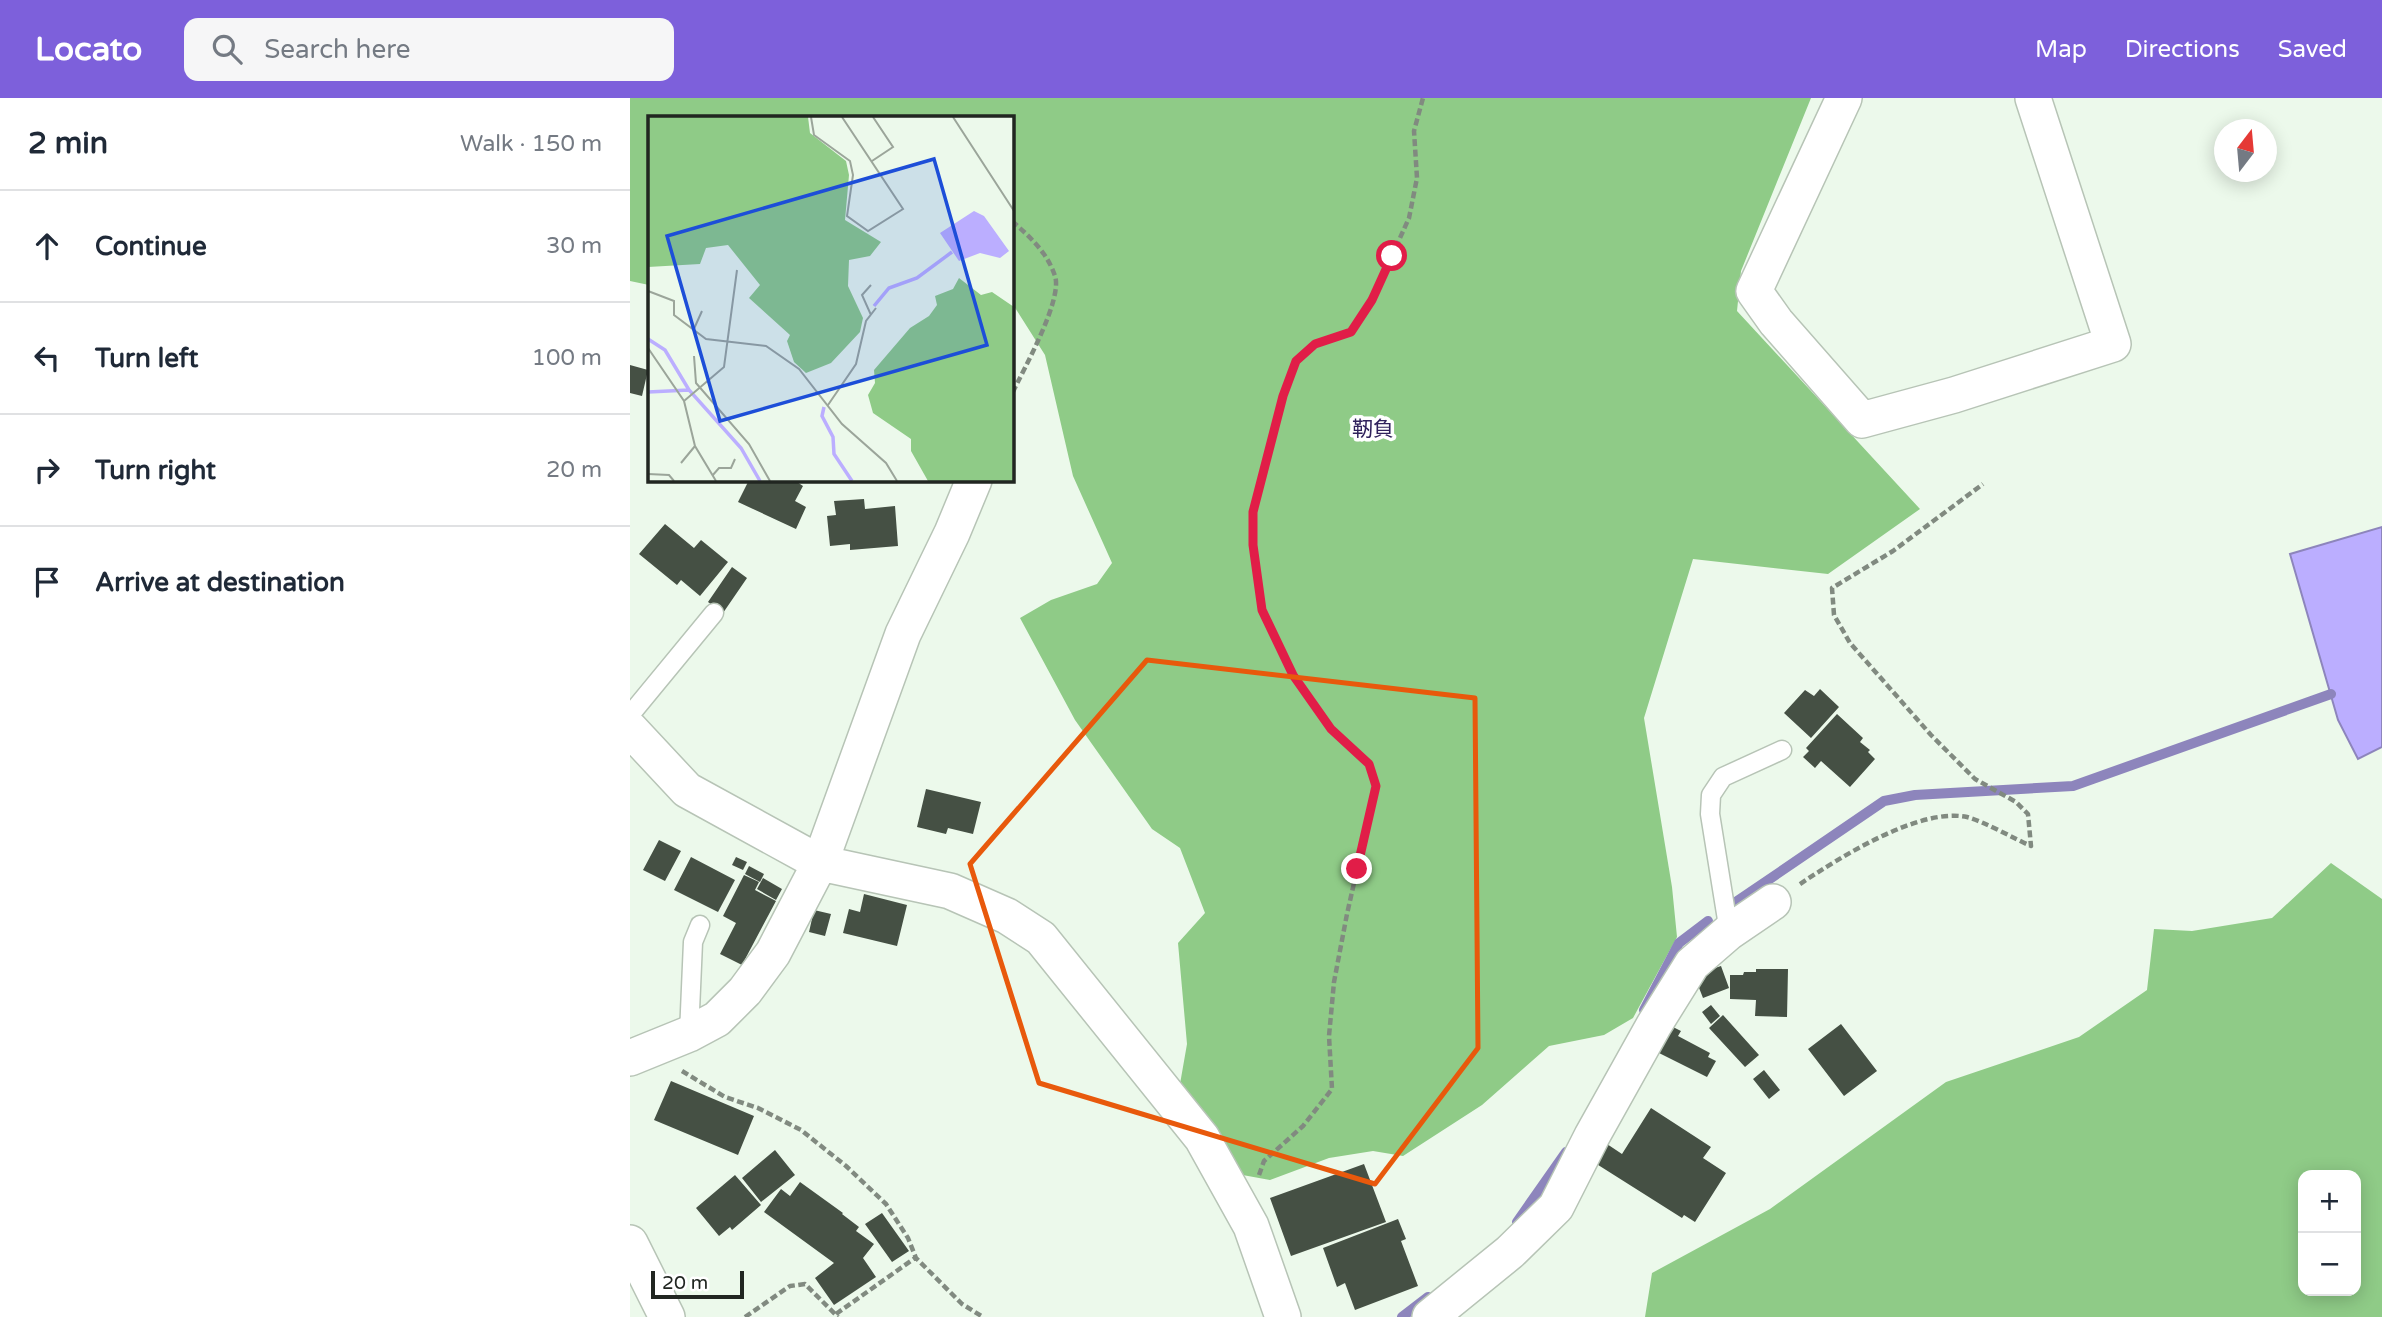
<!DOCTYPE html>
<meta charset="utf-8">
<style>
body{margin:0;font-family:"Varela Round","Noto Sans JP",sans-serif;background:#f6f6f7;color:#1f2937}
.controls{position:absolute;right:21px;bottom:21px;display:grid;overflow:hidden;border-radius:14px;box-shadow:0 4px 18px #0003}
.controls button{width:63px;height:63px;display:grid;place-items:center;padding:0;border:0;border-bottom:2px solid #e0e1e3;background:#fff;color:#1f2937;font:35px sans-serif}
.compass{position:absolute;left:1584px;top:21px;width:63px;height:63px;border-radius:50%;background:#fff;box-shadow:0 4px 18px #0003;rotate:16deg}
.scale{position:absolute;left:21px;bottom:18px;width:93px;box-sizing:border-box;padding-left:7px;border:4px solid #212621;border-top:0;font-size:19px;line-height:24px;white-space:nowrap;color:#212621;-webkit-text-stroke:5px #fff;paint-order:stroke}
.stop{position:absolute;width:21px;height:21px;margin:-16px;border:5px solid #e11d48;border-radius:50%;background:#fff}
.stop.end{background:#e11d48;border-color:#fff;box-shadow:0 2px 7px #0008}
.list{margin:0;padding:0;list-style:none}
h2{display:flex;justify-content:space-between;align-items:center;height:91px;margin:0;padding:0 28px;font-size:30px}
h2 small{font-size:23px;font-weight:400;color:#747a83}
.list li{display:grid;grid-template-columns:46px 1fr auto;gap:21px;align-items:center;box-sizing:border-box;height:112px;padding:0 28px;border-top:2px solid #e0e1e3}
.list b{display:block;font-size:26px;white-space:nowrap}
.list em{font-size:23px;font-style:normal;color:#747a83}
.icon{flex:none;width:38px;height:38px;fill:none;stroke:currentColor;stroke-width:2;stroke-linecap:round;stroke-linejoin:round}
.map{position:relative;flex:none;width:1752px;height:1219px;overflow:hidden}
header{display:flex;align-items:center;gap:42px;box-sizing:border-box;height:98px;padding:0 35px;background:#7d60db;color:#fff}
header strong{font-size:33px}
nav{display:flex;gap:38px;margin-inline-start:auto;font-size:24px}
.search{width:490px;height:63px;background:#f6f6f7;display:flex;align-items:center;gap:18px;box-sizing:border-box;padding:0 24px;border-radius:14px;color:#747a83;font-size:26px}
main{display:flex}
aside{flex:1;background:#fff}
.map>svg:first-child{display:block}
.forest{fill:#8fcb87;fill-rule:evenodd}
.water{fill:#bbaeff;stroke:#8d85bc;stroke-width:2}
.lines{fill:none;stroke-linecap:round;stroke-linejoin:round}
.stream{stroke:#8d85bc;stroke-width:10}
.building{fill:#455044}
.service-casing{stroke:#b7c4b6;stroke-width:21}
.minor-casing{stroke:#b7c4b6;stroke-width:38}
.path{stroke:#818a80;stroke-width:4.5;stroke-dasharray:7 3.5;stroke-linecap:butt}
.service{stroke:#fff;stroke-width:18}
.minor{stroke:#fff;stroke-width:35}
.route{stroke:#e11d48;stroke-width:9}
.marked{fill:none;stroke:#e8590c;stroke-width:5;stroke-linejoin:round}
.labels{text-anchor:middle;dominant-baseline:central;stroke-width:7;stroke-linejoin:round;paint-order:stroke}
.quarter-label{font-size:21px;fill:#30225c;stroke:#fff}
.inset-river{fill:none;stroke:#bbaeff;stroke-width:3.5}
.inset-road{fill:none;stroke:#9ba59a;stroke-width:2}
.view{fill:#1d4ed8;fill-opacity:0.15;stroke:#1d4ed8;stroke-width:3.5}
.inset-edge{fill:none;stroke:#212621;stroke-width:3.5}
</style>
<header>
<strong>Locato</strong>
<div class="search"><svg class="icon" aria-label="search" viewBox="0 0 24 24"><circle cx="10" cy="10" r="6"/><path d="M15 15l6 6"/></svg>Search here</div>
<nav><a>Map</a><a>Directions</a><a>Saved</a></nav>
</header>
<main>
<aside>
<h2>2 min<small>Walk · 150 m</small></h2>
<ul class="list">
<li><svg class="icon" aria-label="ahead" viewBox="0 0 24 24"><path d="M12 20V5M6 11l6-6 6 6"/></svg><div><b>Continue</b></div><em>30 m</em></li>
<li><svg class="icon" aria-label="left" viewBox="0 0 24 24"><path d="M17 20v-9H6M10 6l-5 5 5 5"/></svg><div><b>Turn left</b></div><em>100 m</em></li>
<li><svg class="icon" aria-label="right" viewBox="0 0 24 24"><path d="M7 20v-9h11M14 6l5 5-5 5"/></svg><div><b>Turn right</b></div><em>20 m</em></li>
<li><svg class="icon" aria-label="arrive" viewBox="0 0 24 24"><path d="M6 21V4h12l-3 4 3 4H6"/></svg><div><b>Arrive at destination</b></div></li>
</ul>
</aside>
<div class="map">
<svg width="1752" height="1219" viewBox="0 0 1752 1219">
<rect width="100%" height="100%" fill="#ecf9eb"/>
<!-- forest -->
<path class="forest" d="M0,0H1181L1111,173L1107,213L1290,411L1198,476L1063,461L1014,620L1042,789L1047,839L1003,920L974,937L919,948L852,1007L773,1058L743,1053L699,1060L640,1082L607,1076L550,986L557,946L548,845L575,815L550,750L522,731L445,622L390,520L421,502L467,486L482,465L443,378L415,257L382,205V19H19V187L0,183Z
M1701,765L1752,801V1219H1015L1022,1175L1140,1111L1316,984L1449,939L1517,892L1524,831L1562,833L1642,820ZM1673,1077H1726V1193H1673Z"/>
<!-- water -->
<path class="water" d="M1752,429V649L1728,661L1708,622L1660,456Z"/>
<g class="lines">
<!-- stream -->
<path class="stream" d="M1103,806L1254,703L1285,697L1443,688L1701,596
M1014,912L1049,845L1078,823
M887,1124L936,1054
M772,1219L798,1199"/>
</g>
<!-- building -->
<path class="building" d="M0,267L18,272L12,298L0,295Z
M119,382H164L173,388L165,403L176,409L166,431L108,404Z
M234,401L235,411L265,408L268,448L220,452V446L200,448L197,418L206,417L204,403Z
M35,426L64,450L71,442L98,464L70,498L51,482L47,487L9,456Z
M102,469L117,480L93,515L78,504Z
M1190,591L1209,609L1181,640L1154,615L1175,592L1184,598Z
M1207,616L1233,640L1230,644L1240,652L1238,654L1245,661L1220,689L1191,663L1185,670L1173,659L1179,653L1176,650Z
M296,691L351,704L343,736L318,730L316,736L287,729Z
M29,742L51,753L35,783L13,772Z
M61,759L105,782L88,814L44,792Z
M106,759L117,764L113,772L102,767Z
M119,768L134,776L130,784L115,776Z
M114,777L129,784L125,792L146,803L112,867L90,856L106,825L93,818Z
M133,780L152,791L146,802L127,791Z
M234,796L277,807L267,848L213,835L219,811L230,814Z
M184,812L201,816L195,838L179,834Z
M1091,868L1099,890L1073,900L1064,877Z
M1126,871H1158L1157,919L1125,918L1126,902L1100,901V877H1113L1114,874H1126Z
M1081,907L1090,918L1081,926L1072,914Z
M1093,917L1129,957L1115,969L1079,930Z
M1211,926L1247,973L1214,998L1178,951Z
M1041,928L1051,933L1048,938L1080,955L1078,959L1086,963L1077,979L1027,954Z
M1134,972L1150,992L1139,1001L1123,981Z
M41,983L124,1018L108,1057L24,1022Z
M1021,1010L1081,1049L1073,1060L1096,1075L1065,1124L1054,1117L1052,1120L965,1065L977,1046L992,1056Z
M145,1052L165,1077L131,1104L112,1080Z
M734,1066L756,1124L661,1158L640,1100Z
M105,1077L131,1107L102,1132L100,1129L89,1138L66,1110Z
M170,1084L213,1115L212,1116L229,1129L226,1133L244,1146L233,1160L246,1179L204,1207L185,1180L204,1165L134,1114L151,1091L160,1098Z
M252,1115L279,1153L262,1164L235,1126Z
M768,1121L776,1141L771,1143L788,1188L725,1212L715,1185L707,1189L693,1150Z"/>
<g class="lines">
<!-- service casing -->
<g class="service-casing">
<path id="service" d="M0,617L84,515
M1099,834L1080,716L1081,697L1093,679L1152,652
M59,936L63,844L70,827"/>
</g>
<!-- minor casing -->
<g class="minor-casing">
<path id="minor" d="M1214,0L1124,193L1146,224L1232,322L1324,297L1483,246L1403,0
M0,631L57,692L190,765L320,793L377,818L411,840L572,1040L621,1128L653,1219
M0,960L59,936L87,921L115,893L143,855L190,765L273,536L322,435L344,382
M0,1145L37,1219
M800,1219L880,1154L926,1109L962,1038L1024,927L1062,866L1099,834L1143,804"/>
</g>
<!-- path -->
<path class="path" d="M382,123C400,139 417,154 425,178C433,202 393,272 382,296
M1170,786C1209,760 1289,709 1337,719C1353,723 1385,741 1401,748L1398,716L1386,704L1345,681L1301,637L1220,545L1204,517L1202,490L1263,453L1353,386
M52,973L95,999L128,1010L171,1032L216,1068L256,1106L278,1140L286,1160L332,1206L353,1219
M629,1077L634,1063L673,1028L702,991L699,938L704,884L717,816L746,688L739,666L701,631L663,577L632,512L623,447V414L653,298L666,263L685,246L721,234L742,202L779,120L787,80L784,33L793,0
M206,1216L285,1160
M115,1219L160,1188L175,1186L208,1219"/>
<!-- service -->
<use href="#service" class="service"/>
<!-- minor -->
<use href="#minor" class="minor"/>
</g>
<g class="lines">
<!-- route -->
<path class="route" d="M727,771L746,688L739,666L701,631L663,577L632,512L623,447V414L653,298L666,263L685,246L721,234L742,202L762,158"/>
</g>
<!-- marked area -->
<path class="marked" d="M517,562L845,600L848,950L745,1086L409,985L340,766Z"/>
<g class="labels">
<!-- quarter labels -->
<g class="quarter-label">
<text x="743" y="331">靭負</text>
</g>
</g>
<!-- overview -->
<g transform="translate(18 18)">
<rect width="366" height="366" fill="#ecf9eb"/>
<path d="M0,1H160L162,17L198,45L201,59L197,104L233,126L222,140L201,144L200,170L215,202L212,216L183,247L158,257L146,246L139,225L142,219L101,182L112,169L80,129L58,132L52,148L0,151ZM311,162L333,179L344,176L366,191V365H280L263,335V323L225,297L220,279L227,267L226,254L262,212L281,200L289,189L287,180L305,173Z" fill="#8fcb87"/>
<path d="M326,95L336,100L361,135L352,142L332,137L311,145L292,117Z" fill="#bbaeff"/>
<path class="inset-river" d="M226,190L241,172L269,162L304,136M0,223L17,234L41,274L93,332L112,365M0,276L41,274M176,291L174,300L185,321L186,338L204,365"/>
<path class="inset-road" d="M163,1L166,19L202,45L205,59L199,100L220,115L255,93L194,1M305,1L366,95M224,45L245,31L225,1M0,175L26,185V199L58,223L118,230L151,253L194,308L238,347L249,365M223,199L214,179L223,169M45,215L54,195M0,232L36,285L47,330L68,365M46,240L48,267L101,328L122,365M36,285L76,251L89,154M180,289L208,248L218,205L228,192M33,347L47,330M0,358L21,359L26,365M64,360L71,352H83L87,343"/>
<path class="view" d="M286,43L339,229L72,305L19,120Z"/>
<rect width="366" height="366" class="inset-edge"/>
</g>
</svg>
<div class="controls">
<button>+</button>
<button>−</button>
</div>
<svg class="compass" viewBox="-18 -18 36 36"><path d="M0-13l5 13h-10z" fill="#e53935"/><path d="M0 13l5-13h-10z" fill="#747a83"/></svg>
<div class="scale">20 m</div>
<div class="stop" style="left:762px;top:158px"></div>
<div class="stop end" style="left:727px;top:771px"></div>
</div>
</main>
